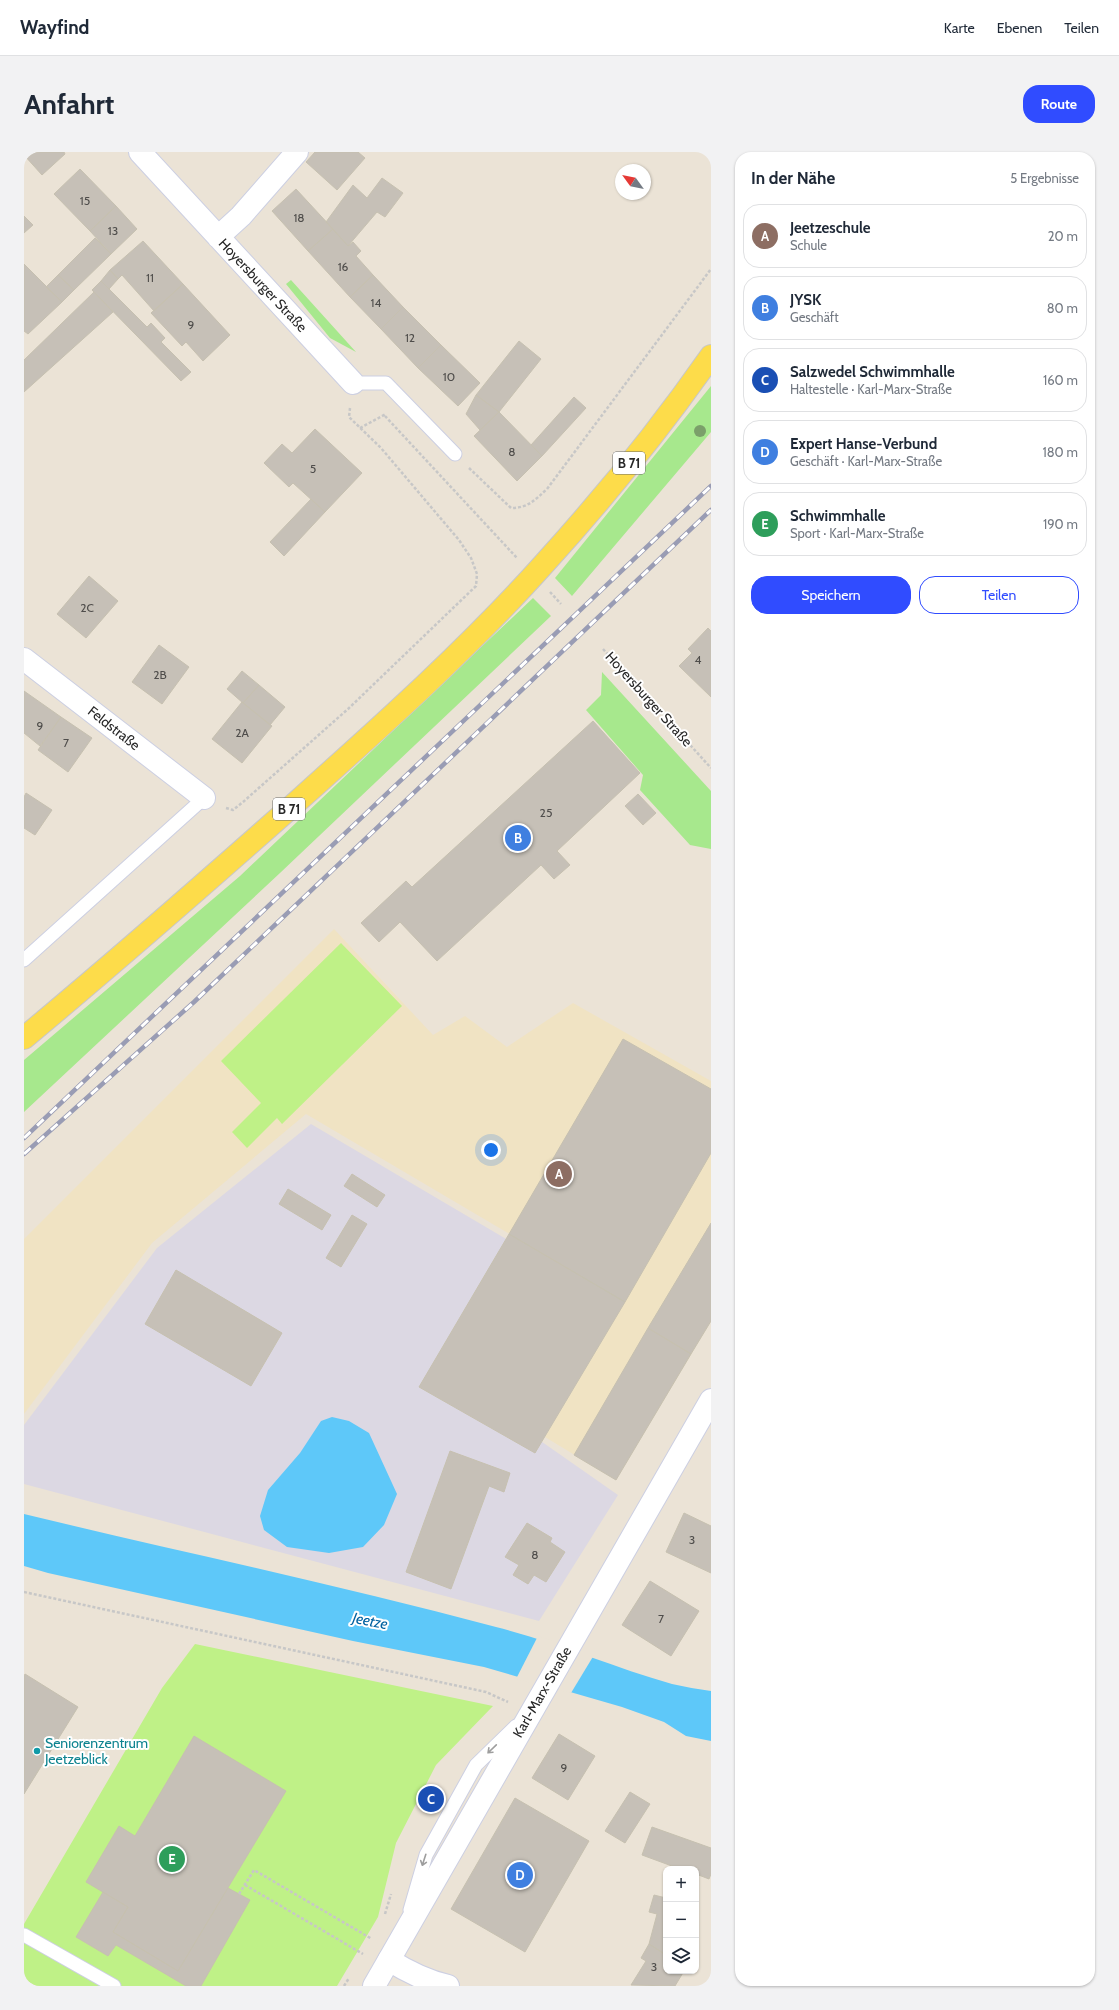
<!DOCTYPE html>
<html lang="de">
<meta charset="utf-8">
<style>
body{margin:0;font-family:Cabin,sans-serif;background:#f2f2f3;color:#1f2937}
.controls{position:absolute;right:12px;bottom:12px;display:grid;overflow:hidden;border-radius:8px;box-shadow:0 1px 3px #0004}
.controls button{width:36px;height:36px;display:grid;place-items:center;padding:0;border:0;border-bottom:1px solid #e0e1e3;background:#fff;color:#1f2937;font:20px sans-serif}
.compass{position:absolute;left:591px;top:12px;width:36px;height:36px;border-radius:50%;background:#fff;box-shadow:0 1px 3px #0004;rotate:303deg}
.you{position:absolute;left:467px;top:998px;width:14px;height:14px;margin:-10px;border:3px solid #fff;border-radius:50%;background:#1a73e8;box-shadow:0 0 0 6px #1a73e833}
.badge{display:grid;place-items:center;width:26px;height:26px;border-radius:50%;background:#304cff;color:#fff;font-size:13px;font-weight:700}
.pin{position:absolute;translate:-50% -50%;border:2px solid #fff;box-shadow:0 1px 4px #0006}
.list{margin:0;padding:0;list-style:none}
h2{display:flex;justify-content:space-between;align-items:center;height:52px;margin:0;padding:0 16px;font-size:17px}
h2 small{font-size:13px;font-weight:400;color:#747a83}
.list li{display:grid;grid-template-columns:26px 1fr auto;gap:12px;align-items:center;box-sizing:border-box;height:64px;margin:0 8px 8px;padding:0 8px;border:1px solid #e0e1e3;border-radius:16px}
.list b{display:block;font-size:15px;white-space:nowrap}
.list p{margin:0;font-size:13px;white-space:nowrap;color:#747a83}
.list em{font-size:13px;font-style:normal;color:#747a83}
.actions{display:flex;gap:8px;padding:12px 16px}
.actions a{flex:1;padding:9px 0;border:1px solid #304cff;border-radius:16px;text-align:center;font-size:14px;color:#304cff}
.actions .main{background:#304cff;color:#fff}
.icon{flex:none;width:22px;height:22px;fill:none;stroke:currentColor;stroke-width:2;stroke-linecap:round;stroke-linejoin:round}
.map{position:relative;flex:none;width:687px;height:1834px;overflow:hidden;border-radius:16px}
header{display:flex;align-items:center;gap:24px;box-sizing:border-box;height:56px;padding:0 20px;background:#fff;border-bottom:1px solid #e0e1e3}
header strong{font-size:19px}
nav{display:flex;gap:22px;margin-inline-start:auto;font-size:14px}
.intro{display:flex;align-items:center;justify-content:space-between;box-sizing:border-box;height:96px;padding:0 24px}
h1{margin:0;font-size:28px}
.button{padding:10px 18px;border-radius:16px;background:#304cff;color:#fff;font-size:14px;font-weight:700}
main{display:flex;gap:24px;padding:0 24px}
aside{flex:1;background:#fff;border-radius:16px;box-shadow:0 1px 3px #0004}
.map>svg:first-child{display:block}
.industrial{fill:#dcd8e3}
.education{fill:#f0e3c3}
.green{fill:#a7e88d}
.pitch{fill:#bff187}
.water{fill:#5ec8f9}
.pier{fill:#ebe3d6}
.building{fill:#c6c0b7;stroke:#c6c0b0}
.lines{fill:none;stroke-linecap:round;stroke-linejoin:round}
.service-casing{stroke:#cccfe2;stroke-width:15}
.minor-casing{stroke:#cccfe2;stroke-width:24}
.secondary-casing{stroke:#cccfe2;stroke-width:24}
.primary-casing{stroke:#c7c7c7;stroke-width:24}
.path{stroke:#c7c7c7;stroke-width:2.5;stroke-dasharray:3 2;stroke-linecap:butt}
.service{stroke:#fff;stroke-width:13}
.minor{stroke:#fff;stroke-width:22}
.secondary{stroke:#fff;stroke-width:22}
.primary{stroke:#fddc4a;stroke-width:22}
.rail-casing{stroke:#999cb4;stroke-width:4.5}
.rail{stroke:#fff;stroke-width:3;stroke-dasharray:9;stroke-linecap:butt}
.tree{fill:#7b9f6a}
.oneway{stroke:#9e9e9e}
.culture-dot{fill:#0f9aa8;stroke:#fff;stroke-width:1.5}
.labels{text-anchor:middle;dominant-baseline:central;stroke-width:4;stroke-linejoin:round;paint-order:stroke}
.number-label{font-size:12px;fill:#4f4d4b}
.shield{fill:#fff;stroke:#686868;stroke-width:1}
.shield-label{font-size:13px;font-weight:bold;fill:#272727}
.street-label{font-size:14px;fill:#272727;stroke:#fff}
.culture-label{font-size:14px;fill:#0d838f;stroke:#fff;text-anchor:start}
.water-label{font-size:15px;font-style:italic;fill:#0162a1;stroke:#fff}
</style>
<header>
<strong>Wayfind</strong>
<nav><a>Karte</a><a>Ebenen</a><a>Teilen</a></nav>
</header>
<div class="intro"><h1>Anfahrt</h1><a class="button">Route</a></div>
<main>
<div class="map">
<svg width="687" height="1834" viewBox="0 0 687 1834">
<rect width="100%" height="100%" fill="#ebe3d6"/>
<!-- industrial -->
<path class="industrial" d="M287,972L591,1151L511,1285L594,1343L515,1469L0,1332V1273L133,1096Z"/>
<!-- education -->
<path class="education" d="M310,777L409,883L441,864L483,895L549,851L687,929V1169L592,1328L521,1285L601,1150L282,962L128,1091L0,1262V1087Z"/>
<!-- green -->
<path class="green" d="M267,128L332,200L306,186L262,132Z
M687,234V280L548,444L531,426Z
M509,446L527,464L256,721L0,960V908L216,724Z
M578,520L687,639V697L666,693L616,638L619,623L562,558L577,543Z"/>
<!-- pitch -->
<path class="pitch" d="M317,791L378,854L258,972L253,966L223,996L208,980L237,951L197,909Z
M171,1492L469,1554L412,1613L372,1691L354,1765L313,1834H11L0,1827V1772L138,1536Z"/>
<!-- water -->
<path class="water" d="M308,1265L325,1269L345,1281L373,1342L360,1373L339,1395L305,1401L263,1395L240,1378L236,1364L244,1338L276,1301L297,1269Z
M0,1362C157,1400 315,1433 472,1475C532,1490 589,1515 648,1532C661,1535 674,1537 687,1539V1589L662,1584L640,1570L598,1555L460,1515L329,1489L24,1421L0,1414Z"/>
<!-- pier -->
<path class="pier" d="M514,1484L570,1503L547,1541L492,1527Z"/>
<!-- building -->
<path class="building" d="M0,0H40L41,2L18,23L0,3Z
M291,0H334L341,6L313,38L282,10Z
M56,17L92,54L66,79L30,42Z
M358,26L379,41L361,65L353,60L324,94L302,70L329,33L343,46Z
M272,37L309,77L284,99L248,59Z
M92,54L113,77L87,102L66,79Z
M0,64L9,73L0,81Z
M309,77L324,94L329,90L337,99L332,104L349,123L326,145L284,99Z
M71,86L87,102L50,138L34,123Z
M119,89L159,132L130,159L98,123L94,127L86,118Z
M0,112L38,150L4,182L0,179Z
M86,118L94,127L85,137L77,129Z
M34,123L50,138L38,150L22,135Z
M349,123L379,155L357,177L326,145Z
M77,129L123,175L127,171L141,186L137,190L167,220L157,229L68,138Z
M159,132L206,183L179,209L162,190L158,194L127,161Z
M70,140L89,160L0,240V208Z
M379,155L417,193L394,216L357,177Z
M495,189L517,207L475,260L452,243Z
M417,193L456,231L434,254L394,216Z
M452,243L475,260L456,278L442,262Z
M550,245L562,256L518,304L507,293Z
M475,260L518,304L493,329L450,284Z
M291,277L338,321L301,360L269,331L265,335L240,311L258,292L268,301Z
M287,347L301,360L260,404L246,390Z
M65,424L94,449L62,486L33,462Z
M684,476L687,479V545L655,514L668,501L664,497Z
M135,493L165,515L138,552L108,530Z
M218,519L235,533L219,551L203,537Z
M235,533L261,555L246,573L219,551Z
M0,539L37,565L16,594L0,581Z
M218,550L248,574L218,611L188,587Z
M37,565L68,586L44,620L14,598Z
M569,569L616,621L533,699L546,713L530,727L517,713L413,809L376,770L355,790L337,771L382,729L388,735Z
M2,641L28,658L11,683L0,676V645Z
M614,642L632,661L619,673L601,654Z
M599,887L687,937V1001L601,1150L485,1082Z
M328,1022L361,1043L353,1055L320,1034Z
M264,1037L307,1063L298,1078L255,1052Z
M328,1063L343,1072L317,1115L302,1106Z
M687,1071V1169L667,1202L624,1176Z
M485,1082L601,1150L511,1301L395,1235Z
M152,1118L258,1181L227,1234L121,1172Z
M624,1176L667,1202L592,1328L550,1303Z
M426,1299L486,1321L480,1340L465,1334L427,1437L382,1420Z
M660,1361L687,1374V1421L642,1400Z
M503,1371L528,1386L526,1390L541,1400L522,1430L510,1423L504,1432L489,1423L495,1413L481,1405Z
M626,1429L675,1459L647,1504L598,1473Z
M1,1522L54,1555L0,1642V1524Z
M535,1582L571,1604L544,1648L508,1626Z
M170,1584L262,1639L154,1819L89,1780L104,1755L62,1730L95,1674L111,1684Z
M606,1640L626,1652L601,1691L581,1679Z
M491,1646L565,1689L501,1800L427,1757Z
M628,1675L687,1696V1722L685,1727L672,1722V1717H656L618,1703Z
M204,1736L226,1748L177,1834H162L92,1793L84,1804L52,1785L79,1740L104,1755L89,1780L154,1819Z
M630,1743L642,1746V1803L625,1792L633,1762L625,1760Z
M625,1792L642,1803V1819H660L651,1834L607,1833L622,1809L617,1806Z"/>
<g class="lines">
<!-- service casing -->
<g class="service-casing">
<path id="service" d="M329,231H362L431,302
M0,808L180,646
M386,1758L402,1703L452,1613L492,1574
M0,1783L90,1834"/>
</g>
<!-- minor casing -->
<g class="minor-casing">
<path id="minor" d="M116,0L329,231
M194,85L217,64L273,0
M0,507L180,646
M365,1808C384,1820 402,1829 424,1834"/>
</g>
<!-- secondary casing -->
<g class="secondary-casing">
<path id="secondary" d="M350,1834L687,1248"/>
</g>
<!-- primary casing -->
<g class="primary-casing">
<path id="primary" d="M0,886C90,811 178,734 266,656C353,578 441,500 519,413C579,347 636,277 687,204"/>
</g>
<!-- path -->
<path class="path" d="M361,264L493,406
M336,276L362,262
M445,316L487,356C504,356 511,348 523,337L687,117
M526,440L537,452
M579,497L687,616
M202,656L209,658L219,650L324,557L452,434L453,422L447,406L435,388L357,296L325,265L326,256
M0,1440L462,1540L484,1550
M221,1733L339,1802
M215,1742L230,1718L348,1787
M361,1762L367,1742
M320,1834L325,1826"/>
<!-- service -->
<use href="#service" class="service"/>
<!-- minor -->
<use href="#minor" class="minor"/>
<!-- secondary -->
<use href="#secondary" class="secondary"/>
<!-- primary -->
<use href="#primary" class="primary"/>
<!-- rail casing -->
<g class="rail-casing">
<path id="rail" d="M0,986L687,334
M0,1002L170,850L687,358"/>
</g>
<!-- rail -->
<use href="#rail" class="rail"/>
</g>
<!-- trees -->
<circle class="tree" cx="676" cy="279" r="6"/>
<!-- one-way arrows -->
<defs><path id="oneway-shaft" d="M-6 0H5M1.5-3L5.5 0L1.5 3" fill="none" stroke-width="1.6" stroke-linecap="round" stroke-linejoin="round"/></defs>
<g class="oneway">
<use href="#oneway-shaft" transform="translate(468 1597) rotate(136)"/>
<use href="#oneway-shaft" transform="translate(400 1708) rotate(108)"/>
</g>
<!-- markers -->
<circle class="culture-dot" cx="13" cy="1599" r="4"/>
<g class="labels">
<!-- number labels -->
<g class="number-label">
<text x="61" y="48">15</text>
<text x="275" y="65">18</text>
<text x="89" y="78">13</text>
<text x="319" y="114">16</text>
<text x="126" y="125">11</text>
<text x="352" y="150">14</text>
<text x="167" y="172">9</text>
<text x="386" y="185">12</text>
<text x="425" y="224">10</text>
<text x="488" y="299">8</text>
<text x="289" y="316">5</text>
<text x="63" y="455">2C</text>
<text x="674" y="507">4</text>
<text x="136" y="522">2B</text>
<text x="16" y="573">9</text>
<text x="218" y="580">2A</text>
<text x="42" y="590">7</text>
<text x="522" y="660">25</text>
<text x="668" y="1387">3</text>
<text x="511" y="1402">8</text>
<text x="637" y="1466">7</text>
<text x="540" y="1615">9</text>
<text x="630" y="1814">3</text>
</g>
<!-- shield labels -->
<g class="shield">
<rect x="589" y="300" width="32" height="22" rx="3"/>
<rect x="249" y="646" width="32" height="22" rx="3"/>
</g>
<g class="shield-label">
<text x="605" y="311">B 71</text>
<text x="265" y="657">B 71</text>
</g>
<!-- street labels -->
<g class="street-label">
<text transform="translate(239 133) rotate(47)">Hoyersburger Straße</text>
<text transform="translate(625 547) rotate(48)">Hoyersburger Straße</text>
<text transform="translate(90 576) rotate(38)">Feldstraße</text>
<text transform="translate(518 1540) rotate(-60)">Karl-Marx-Straße</text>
</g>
<!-- culture labels -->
<g class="culture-label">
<text x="21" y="1591">Seniorenzentrum<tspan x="21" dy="16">Jeetzeblick</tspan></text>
</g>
<!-- water labels -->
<g class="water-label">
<text transform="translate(346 1469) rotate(11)">Jeetze</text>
</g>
</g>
</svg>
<div class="controls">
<button>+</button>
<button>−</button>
<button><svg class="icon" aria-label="layers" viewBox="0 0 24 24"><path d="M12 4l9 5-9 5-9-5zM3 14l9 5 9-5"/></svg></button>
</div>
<svg class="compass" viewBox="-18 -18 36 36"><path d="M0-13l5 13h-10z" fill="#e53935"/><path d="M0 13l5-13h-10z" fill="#747a83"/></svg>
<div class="you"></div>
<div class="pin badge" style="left:535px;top:1022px;background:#8d6e63">A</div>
<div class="pin badge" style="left:494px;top:686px;background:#3f7fe0">B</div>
<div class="pin badge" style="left:407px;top:1647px;background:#1a4fb4">C</div>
<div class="pin badge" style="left:496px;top:1723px;background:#3f7fe0">D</div>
<div class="pin badge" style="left:148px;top:1707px;background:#2e9e5b">E</div>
</div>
<aside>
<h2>In der Nähe<small>5 Ergebnisse</small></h2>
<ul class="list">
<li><span class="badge" style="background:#8d6e63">A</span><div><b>Jeetzeschule</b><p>Schule</p></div><em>20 m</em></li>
<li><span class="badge" style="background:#3f7fe0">B</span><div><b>JYSK</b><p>Geschäft</p></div><em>80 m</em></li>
<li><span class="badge" style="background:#1a4fb4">C</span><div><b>Salzwedel Schwimmhalle</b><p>Haltestelle · Karl-Marx-Straße</p></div><em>160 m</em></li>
<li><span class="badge" style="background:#3f7fe0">D</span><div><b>Expert Hanse-Verbund</b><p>Geschäft · Karl-Marx-Straße</p></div><em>180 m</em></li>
<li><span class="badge" style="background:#2e9e5b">E</span><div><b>Schwimmhalle</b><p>Sport · Karl-Marx-Straße</p></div><em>190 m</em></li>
</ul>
<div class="actions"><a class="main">Speichern</a><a>Teilen</a></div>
</aside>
</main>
